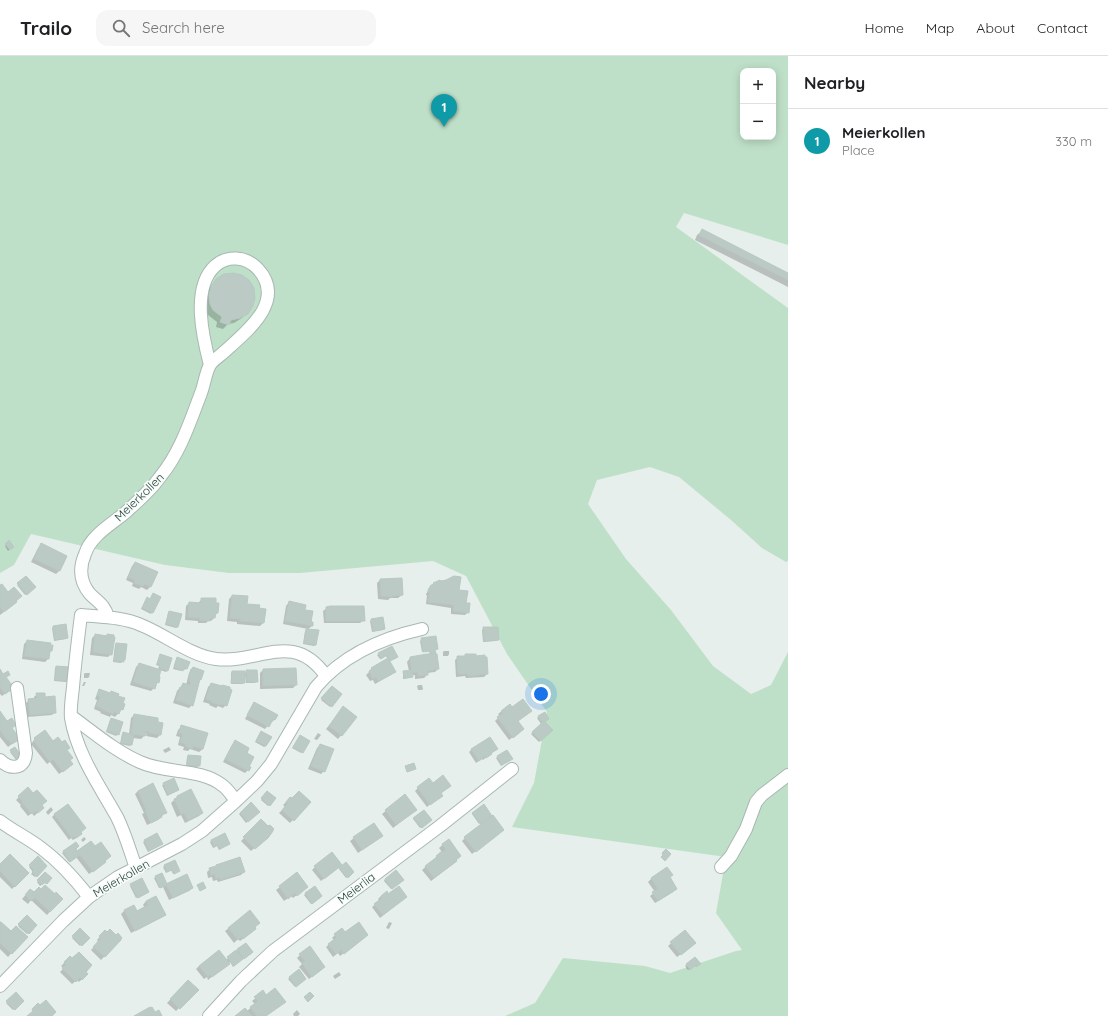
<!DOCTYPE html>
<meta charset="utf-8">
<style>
body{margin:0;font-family:Quicksand,sans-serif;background:#f6f6f6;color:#202124}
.controls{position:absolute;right:12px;top:12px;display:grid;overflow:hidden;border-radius:8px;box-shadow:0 2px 10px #0003}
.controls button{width:36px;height:36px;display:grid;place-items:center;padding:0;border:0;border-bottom:1px solid #e0e0e0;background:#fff;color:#202124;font:20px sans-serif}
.you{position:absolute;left:541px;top:638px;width:14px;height:14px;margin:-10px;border:3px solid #fff;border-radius:50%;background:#1a73e8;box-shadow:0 0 0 6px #1a73e833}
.badge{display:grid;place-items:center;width:26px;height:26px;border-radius:50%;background:#0b8043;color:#fff;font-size:13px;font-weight:700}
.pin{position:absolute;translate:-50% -33px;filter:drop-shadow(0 1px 2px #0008)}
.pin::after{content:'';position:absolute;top:21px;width:14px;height:12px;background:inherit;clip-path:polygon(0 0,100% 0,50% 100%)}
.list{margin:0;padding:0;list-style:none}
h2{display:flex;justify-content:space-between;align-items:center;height:52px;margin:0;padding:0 16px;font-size:17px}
h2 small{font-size:13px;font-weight:400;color:#757577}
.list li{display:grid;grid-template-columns:26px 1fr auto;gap:12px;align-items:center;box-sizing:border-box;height:64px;padding:0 16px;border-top:1px solid #e0e0e0}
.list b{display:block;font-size:15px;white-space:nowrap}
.list p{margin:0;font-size:13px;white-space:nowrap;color:#757577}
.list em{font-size:13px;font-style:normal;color:#757577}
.icon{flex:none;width:22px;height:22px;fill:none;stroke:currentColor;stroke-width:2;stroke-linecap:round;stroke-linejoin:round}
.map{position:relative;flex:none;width:788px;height:960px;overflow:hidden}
header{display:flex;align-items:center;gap:24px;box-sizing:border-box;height:56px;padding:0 20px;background:#fff;border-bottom:1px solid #e0e0e0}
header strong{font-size:19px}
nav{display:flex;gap:22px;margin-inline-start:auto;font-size:14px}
.search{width:280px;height:36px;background:#f6f6f6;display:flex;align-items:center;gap:10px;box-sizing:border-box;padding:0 14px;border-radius:12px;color:#757577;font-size:15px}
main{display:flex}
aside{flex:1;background:#fff}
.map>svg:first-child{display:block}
.green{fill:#bfe0c8;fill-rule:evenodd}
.shadow{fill:#0003}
.building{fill:#bbcac4;stroke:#b8c9c2}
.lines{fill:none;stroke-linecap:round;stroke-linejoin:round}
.minor-casing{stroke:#a8b8b2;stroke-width:14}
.minor{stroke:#fff;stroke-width:12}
.labels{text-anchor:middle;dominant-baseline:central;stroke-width:3.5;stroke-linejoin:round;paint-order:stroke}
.street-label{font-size:12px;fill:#24423a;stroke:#f7fbf9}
</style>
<header>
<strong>Trailo</strong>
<div class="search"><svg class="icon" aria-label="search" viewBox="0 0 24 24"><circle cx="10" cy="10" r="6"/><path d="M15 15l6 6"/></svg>Search here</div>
<nav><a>Home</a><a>Map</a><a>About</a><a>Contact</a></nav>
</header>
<main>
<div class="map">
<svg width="788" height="960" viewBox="0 0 788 960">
<rect width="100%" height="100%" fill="#e6efeb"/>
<!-- green -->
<path class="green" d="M0,0H788V189L684,157L676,171L788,252V505L786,506L762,492L731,464L679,421L650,411L597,424L588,448L626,503L671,554L713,610L751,638L771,629L788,596V960H505L535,947L563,902L645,910L670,917L736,895L742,894L716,857L726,801L512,771L534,727L547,656L507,598L466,520L433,505L300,517H229L165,509L31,478L14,509L0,517ZM743,15H773V81H743Z"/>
<!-- shadow -->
<path class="shadow" d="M702,175L788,218V231L695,184L697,179Z
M221,221L247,257L242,262L234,267L228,268L223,273L216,271L217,266L208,259L204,249L208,233Z
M9,486L13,491L8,495L5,490Z
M41,489L66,500L59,515L56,518L31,506L38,492Z
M135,507L156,517L150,531L147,534L141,531L139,533L132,530L133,527L126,524L132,510Z
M26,521L34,531L25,539L17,529Z
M380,524L402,539L398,542H390L388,544L378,543L377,527Z
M434,527L458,535L465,548L468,556L465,559L451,558V552L426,548L427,539H426V538Z
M0,531L8,537L13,549L0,559Z
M232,540L246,549L258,553L263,567L260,570L237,568V566L227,565L229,543Z
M160,541L151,558L141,553L147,542L150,544Z
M202,543L217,557L215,560L214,562L211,565H208L206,567H198V565L185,564L186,550L189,547L198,548L199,546Z
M289,546L304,555L312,570L307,574L316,589L314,590L303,588L305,575L308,573L283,568L286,550Z
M327,552L364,564L360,567H324L323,555Z
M169,556L178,571L176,572L165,569L168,557Z
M371,564L384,573L383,574L372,576L370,565Z
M53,571L67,582L66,583L54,585L52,572Z
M484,572L498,584L496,585L483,586L482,574Z
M95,579L106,581L108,579L111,598L108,601L90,599L92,582Z
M422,583L437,593L434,595L438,613L435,616L427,617V619L424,622L415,623V619H411L412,621L410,622L403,623V617L404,616L409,615L407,606L410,602L430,600L429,595L422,596L420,585Z
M27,585L51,595L48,597V603L45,606L22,603L24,588Z
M117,588L124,603L121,607L113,606L115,589Z
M392,591L396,602L389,605L394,616L391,619L375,628L373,624L370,625L366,619L372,613L388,604L386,600L380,603L377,599Z
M444,595H449V598L448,600H443V596Z
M160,599L167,615L166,616L160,614L158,626L155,629L154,632L151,635L130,629L136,611L139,608L158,614L159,610L156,609Z
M466,599L486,602L487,618L484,621L466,622L465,620L456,621L455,604L458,601H464Z
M176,604L186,612L185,614L183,613L181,615L173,613Z
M56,611L68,612L67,625L66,626L54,625L55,612Z
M193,612L200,623L199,625L192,649L189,652L173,647L177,635L183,628L186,629L189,617Z
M263,614L296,629L293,632L260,633V617Z
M0,615L3,619L9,618L5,622L9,635L2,640L0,638Z
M247,615L257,625L255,627H246L245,618H244V627L242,628H231V617L232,616L244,618Z
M85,617H90L89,621L88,622H84V618Z
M84,626H86L84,630H82Z
M211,628L226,649L223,652L218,650L216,652L209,649L210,648L203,646L208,631Z
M419,629H422L423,633L422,634H418L417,630Z
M332,631L340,638L330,651L321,644Z
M100,634L117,640L122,647V653L115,661L111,659L110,661L100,657L101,656L94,653L97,644L95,643L97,638Z
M37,638L44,642L55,656L52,659L27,661L26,647L29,644L34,643V641Z
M255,647L275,663L272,666H271L265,673L245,663L252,650Z
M510,649L517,665L523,673L509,684L495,665L500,660L498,658Z
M341,655L356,661L338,683L326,673Z
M0,656L7,667L15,669L11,672L16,685L8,691L0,681Z
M544,657V666L551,674L539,686L531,678L541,668L537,662Z
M134,659L160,679L157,682L146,680L147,677L141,683L133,682L131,689L130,690L120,688L122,678L123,677L129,678L131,662Z
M110,664L118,678L116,680L106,676Z
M181,671L203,693L199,696L190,693L188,695L183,694L184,691L178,689L180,681L176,680L178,674Z
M45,676L53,686L66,694L69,704V711L59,718L50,706L47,708L31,688L35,683Z
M260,677L266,690L264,691L255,686Z
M318,677L321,679L317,684L314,683Z
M299,682L302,696L301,697L292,692Z
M235,686L245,698L248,714L245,717L223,706L232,689Z
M320,689L324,715L321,718L308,713L317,692Z
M169,691L171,694L165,697L163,694Z
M15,692L21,701L16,704L10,696Z
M472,693L493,696L483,704L482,703L476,707L469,696Z
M507,695L510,704L501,710L496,702Z
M188,700L199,710L197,711L186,710L187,701Z
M173,724L178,734L167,740L162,729Z
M152,729L165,757L158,764L147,769L142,758L144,757L135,738L138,735Z
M418,732L440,737L438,742L427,751L415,735Z
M267,736L275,742L268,750L261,744Z
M405,740L412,757L393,772L382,758Z
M19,741L41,749L40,755L34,760L32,757L28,760L20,750L21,749L16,744Z
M177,741L202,757L199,760L185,767L181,759L177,761L171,747Z
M290,742L292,743L310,746L290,767L279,757L285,751L283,749Z
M251,748L259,756L246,767L239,758Z
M51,751L53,754L48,759L46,756Z
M423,755L431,764L420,772L413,763Z
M473,757L491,760L479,768L472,758Z
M55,758L80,776L78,781L73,784L71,782L69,784L52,761Z
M261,765L257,790L251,795L241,785Z
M373,768L378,783L358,797L350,785Z
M500,777L472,798L462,785L465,782Z
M157,779L162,788L148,796L143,786Z
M84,781L86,783L83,786L81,784Z
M448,784L457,803L453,808L431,825L422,814L442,796L439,792Z
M211,785L229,788L219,794L217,790L213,792L210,786Z
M76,787L74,793L77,797L106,803L102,809L89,818L76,801L69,806L62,797Z
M38,802L46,810L35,821L31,818L33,816L29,811Z
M346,808L353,816L346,822L339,813Z
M0,809L28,817L12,833L0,821Z
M165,810L178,816L173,818L171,814L166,817L163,811Z
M315,811L337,812L321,825L312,814Z
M210,813L244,816L241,819L218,826L217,824L213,825L212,821L208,822L207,816Z
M45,817L51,822L45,828L44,827L40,830L37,826Z
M297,818L303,834L293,842L291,840L284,845L276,834Z
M161,819L165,830L186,819L192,832L189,835L169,844L163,831L159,832L154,822Z
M669,822L673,836L655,847L650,840L655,836L648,826L651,823Z
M385,823L402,825L391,833L384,825Z
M131,829L147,837L136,842L130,830Z
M314,831L320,842L311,848L304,839Z
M30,834L34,837L61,843L47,859L31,844L28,848L22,843Z
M388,839L406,841L380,862L372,851L380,845L378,843L381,840Z
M146,845L165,858L162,861L131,877L121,858L124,855L133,850L137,857L145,852L143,849Z
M250,856L254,871L252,876L240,885L238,883L234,887L225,875Z
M27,860L36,869L27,878L18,870Z
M389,866L392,867L389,873L386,872Z
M0,868L11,877L26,881L8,901L0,893Z
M80,874L88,882L80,890L72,882Z
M105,875L120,884L101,904L91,894L99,886L97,884Z
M685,875L692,890L677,901L668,890Z
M345,878L364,882L340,900L338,897L333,901L326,891L334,884L332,882L335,879Z
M238,894L251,898L243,903H242L233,911L230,906L208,924L207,921L204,923L196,913L199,910L226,904Z
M300,899L324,911L309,923L299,911L302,908L297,902Z
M70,901L87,918L79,926L77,924L72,928L60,916L64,912L61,910Z
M695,902L699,908L696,911L695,909L688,914L685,910Z
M299,914L305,923L295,931L288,923Z
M339,916L341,919L335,923L333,920Z
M188,925L197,934L176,955L167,947Z
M263,936L266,960H236L247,955L255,948L252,945Z
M16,937L23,945L13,954L6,947Z
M297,954L300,958L298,960H294L293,958Z"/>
<!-- building -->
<path class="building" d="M702,173L788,217V224L699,179Z
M233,217L242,219L249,224L254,232L255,242L253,250L248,258L240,262L231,264L229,269L220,266L222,261L213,254L210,248L209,239L211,231L216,223L224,218Z
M9,484L14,491L10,494L5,488Z
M41,487L67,500L60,515L34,503Z
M135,506L158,516L151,531L144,528L143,530L134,527L135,524L128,521Z
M26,520L36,531L27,539L17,527Z
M454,520L461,521L459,534L468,535L466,547H470L469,557L453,555L454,549L428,546L430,536H428V534L431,529H432L434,528L433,527L440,524L441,525L446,524Z
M402,522L403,539L392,540V541L381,540L380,523Z
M2,528L8,536L14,531L22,540L16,545L17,546L4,556L0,551V529Z
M153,537L161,541L153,557L142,552L147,541L150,543Z
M232,539L248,540L247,548L260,549L259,552L266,553L264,567L240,565V563L230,562Z
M201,542H216V547H219L218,557H216L215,562H210V565L200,564V562L188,561L189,546L201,547Z
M289,545L306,549L305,554L313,555L311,566H313V570L285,565Z
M330,550H364L365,565H326V551Z
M169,555L182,558L178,571L166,568Z
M383,561L385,573L373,575L371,563Z
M66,568L68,582L55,584L53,570Z
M483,571H498L499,584L484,585Z
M306,573L319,574L316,589L304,587Z
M95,578L107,580V578L114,579V581H115L112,599L93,596Z
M436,580L438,593L435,594L436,598H431L430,595L423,596L421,582Z
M27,584L51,587L50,589H53L52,595H50L49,603L24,600Z
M116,587L127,588L125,604L124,603V606L114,605Z
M392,590L398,601L390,605L387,599L381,603L378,597Z
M160,598L172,602L168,615L159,612L160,609L157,608Z
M427,598H437L439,613L428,615V619L418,620L417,616L412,617L410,601Z
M465,598H476V600L485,599V601H487L488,618L468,620V618H458L457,600H465Z
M177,601L190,606L187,613L184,612L183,615L174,611Z
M388,602L396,616L378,625L376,621L373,623L369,615L372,613L371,612Z
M139,607L161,614L159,621H160L159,627L157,626L155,633L133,626Z
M56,610L69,611L68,625L55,624Z
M193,611L204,615L201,624L200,623L193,650L176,644L180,631L181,632L183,627L190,629L191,627L189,624L190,620H189L191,613H192Z
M296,612L297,629L263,630V613Z
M0,613L3,618L8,615L10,619L6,621L14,632L5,638L1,633L0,632Z
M246,614H257L258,626H247Z
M412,614L413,621L404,622L403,615Z
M232,615H245V627H231Z
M211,627L222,630V629L230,631V633L232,634L227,650L221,648L220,649L211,646L212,645L206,643Z
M332,630L342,638L332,651L321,642Z
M99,633L110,637L111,635L119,638L118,640L125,642L123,647L125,648L123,654L121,653L119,658L114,656L113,658L103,654V653L96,650L100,641L97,639Z
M36,637H45V641L55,640L56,657L30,659L28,643L37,642Z
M523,643L532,655L518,665L524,673L513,682L497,661L503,657L501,655L510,648L512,651Z
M254,646L278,659L275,664L273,663L269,671L247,659Z
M343,650L357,661L342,680L329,670Z
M0,655L7,665L12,662L16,669L12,672L20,683L12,688L8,683L7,684L0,674Z
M545,656L549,663L545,666L544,665L542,667L538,660Z
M134,658L158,662V666L163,667L161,679L149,677V676L146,675L145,680L131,678Z
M111,662L123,666L119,679L107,675Z
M544,665L553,674L541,685L532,676Z
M181,669L208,677L203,693L193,690L192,693L185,690L186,688L180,686L183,678L179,677Z
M45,674L53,685L58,681L62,686L65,684L70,692L67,694L73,702L70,704L73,708L63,716L53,703L50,706L34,685L35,683L34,682Z
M261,675L272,681L266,690L256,685Z
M123,676L134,679L132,689L121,687Z
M300,679L310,685L303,697L293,691Z
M490,681L498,693L491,697L492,698L486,702L485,700L479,705L471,693Z
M235,684L249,692L247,697L254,701L249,711H251L249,715L225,703Z
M320,688L334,693L325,716L311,710Z
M15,691L22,701L17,704L10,694Z
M507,694L513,703L502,709L497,700Z
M188,699L201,700L200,710L187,709Z
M414,707L416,713L407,716L405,710Z
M443,719L451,730L441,737L443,740L430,749L417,731L429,722L433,727Z
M174,722L179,734L168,739L163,727Z
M153,727L167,757L161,759L162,761L151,767L145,755L146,754L138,735Z
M28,731L33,737L37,734L47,745L42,749L44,752L38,757L36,755L32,758L22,747L23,746L18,740Z
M191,733L203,757L188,764L184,757L181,758L174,743L177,742V740Z
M267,735L276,742L270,750L261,742Z
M299,735L311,746L294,765L282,754L288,747L286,746L290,741L292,742Z
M405,738L417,754L396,769L385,754Z
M251,746L260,756L248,766L240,757Z
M68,748L86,772L81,776L82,778L76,782L75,780L72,782L54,758Z
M484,748L492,760L481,768L472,757Z
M424,754L432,764L422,772L413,762Z
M493,759L504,774L476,796L464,781Z
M261,763L268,770L270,769L274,773L273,774V775L268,782L255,793L243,781Z
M374,767L383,780L362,794L353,781Z
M157,777L163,788L149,795L144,784Z
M225,777L230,788L220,793L218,789L214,791L211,784Z
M449,783L461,800L456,804L457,805L434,822L425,810L437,801L436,800L442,795L443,796L446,794L442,788Z
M91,785L95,790L101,786L111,800L105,805L106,806L93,816L77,795Z
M76,786L79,790L76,793L80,799L70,806L63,795Z
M666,793L671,798L665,805L661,801L663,799L662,797Z
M332,796L342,809L324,823L314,810Z
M10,798L29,817L15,831L0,815V808Z
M38,800L47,810L37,821L32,816L34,814L29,809Z
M240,801L245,816L220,824V821L216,823L215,818L211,819L209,812L216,810V809Z
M175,804L180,815L174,818L172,814L167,816L164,809Z
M346,806L354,816L348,822L339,812Z
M667,811L673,819L670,821L677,833L658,845L652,836L658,833L651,822Z
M396,814L404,824L392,833L385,823Z
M45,816L52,822L47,828L45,826L42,829L37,824Z
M297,816L308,831L297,840L295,837L288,843L279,830Z
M162,817L167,828L166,829L160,832L155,820Z
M187,818L193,832L173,842L166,828Z
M142,822L149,836L138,842L130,828Z
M203,826L206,832L200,835L197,829Z
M45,829L55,838L56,836L63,843L50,856L35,842L31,845L25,839L30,833L34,836L39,831L41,833Z
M315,830L322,840L312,848L305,837Z
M399,830L407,841L383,859L374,848L382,842L381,840L387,835L388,838Z
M156,840L166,859L135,875L124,854L134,849L137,855L148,849L146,845Z
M250,854L260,867L255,871L256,873L243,883L242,881L238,884L228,872Z
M27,859L37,869L29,878L18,868Z
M0,866H1L11,875L16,870L28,881L12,898L0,887Z
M359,866L368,879L344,898L341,894L336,898L328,888L336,882V883L337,882L334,878L342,872L345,876Z
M80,872L90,882L82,890L72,880Z
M110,873L116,879L118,877L122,882L121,883V884L105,901L93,891L101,882L99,880L105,874L107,876Z
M685,874L696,887L681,899L670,886Z
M246,887L253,896L244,903L237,893Z
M310,890L325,911L312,921L302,907L305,905L299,898Z
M219,894L230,908L212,921L210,919L208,921L199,910Z
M236,894L243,903L234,910L227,901Z
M79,896L92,909L86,916L88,918L82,924L80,921L76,926L62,912L66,909L64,906L70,900L72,902Z
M695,901L701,908L697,910L696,909L690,914L686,908Z
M299,913L306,923L296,931L289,921Z
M188,924L199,934L180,953L170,943Z
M275,932L286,946L266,960H257L250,951L258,945L254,941L263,934L266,939Z
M16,936L24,945L15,954L6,945Z
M310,936L314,940L308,946L304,941Z
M46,944L56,956L52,960H27L33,955L32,953L38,947L40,949Z
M150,951V952L152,951L155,956L159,954L162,960H134Z
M245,952L252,960H235Z"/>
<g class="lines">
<!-- minor casing -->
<g class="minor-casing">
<path id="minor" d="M108,561C104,548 99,547 90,538C80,526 79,512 85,498C91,479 112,468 126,456C138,445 151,434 160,421C180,397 190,366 201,337C204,330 206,315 210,309C213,304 220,300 224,296C246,276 287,245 258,213C246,200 227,199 215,210C191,232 203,282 210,309
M71,660C93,676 115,695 140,706C166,718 201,712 222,729C228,733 232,740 236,745
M0,704C10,714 25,714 26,697L17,632
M0,765C13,775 28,782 41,792C60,806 75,823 89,841
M721,811L731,800L746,773L756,746L762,739L788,719
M136,812C130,795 125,777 117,761C99,729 77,698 71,662C70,652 72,641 73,631C75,607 78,583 81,559C101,561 123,561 141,569C166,579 189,599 216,603C259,608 293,573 326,620
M0,930L63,865L89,841L118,821L182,788L202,775L236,745L257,725L271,708L316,631C343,599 382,582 422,573
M209,960L241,925L273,895L440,770L512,713"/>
</g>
<!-- minor -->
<use href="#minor" class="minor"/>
</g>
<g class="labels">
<!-- street labels -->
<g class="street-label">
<text transform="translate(139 441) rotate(-44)">Meierkollen</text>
<text transform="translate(121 822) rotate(-30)">Meierkollen</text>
<text transform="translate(356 832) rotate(-37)">Meierlia</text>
</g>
</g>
</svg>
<div class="controls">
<button>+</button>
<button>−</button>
</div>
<div class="you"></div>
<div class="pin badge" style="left:444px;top:71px;background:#0f9aa8">1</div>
</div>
<aside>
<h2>Nearby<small></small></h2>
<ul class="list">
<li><span class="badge" style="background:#0f9aa8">1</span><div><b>Meierkollen</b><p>Place</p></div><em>330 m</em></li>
</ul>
</aside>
</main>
